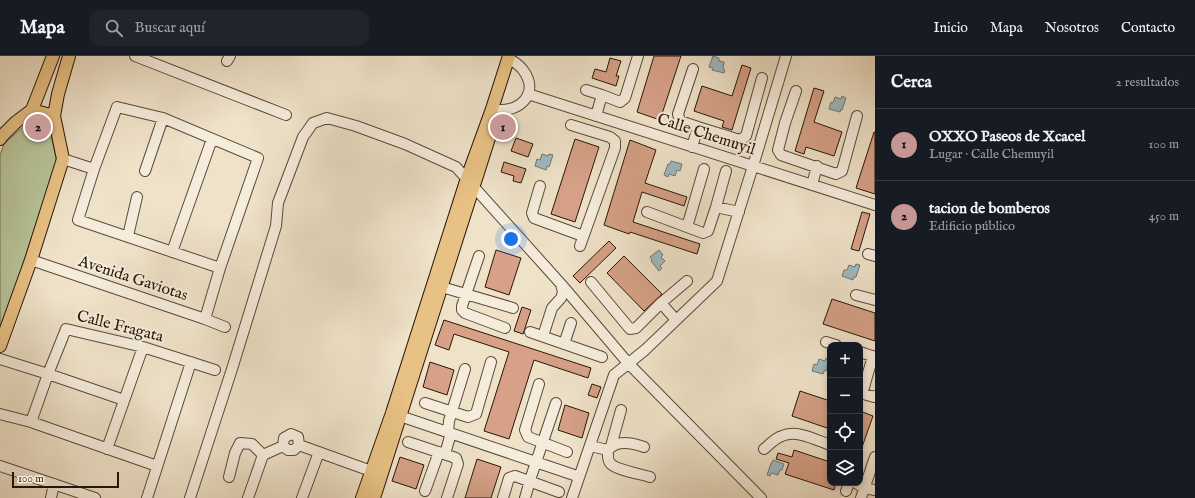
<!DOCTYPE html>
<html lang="es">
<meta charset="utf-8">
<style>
body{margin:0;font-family:"IM FELL English",serif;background:#20242c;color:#f1f3f6}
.controls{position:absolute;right:12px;bottom:12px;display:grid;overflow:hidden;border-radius:8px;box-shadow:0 2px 6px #0003}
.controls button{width:36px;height:36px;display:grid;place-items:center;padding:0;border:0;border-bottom:1px solid #363941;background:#171b24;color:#f1f3f6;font:20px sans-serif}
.scale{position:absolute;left:12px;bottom:10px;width:107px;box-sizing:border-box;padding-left:4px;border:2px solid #281707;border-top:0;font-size:11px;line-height:14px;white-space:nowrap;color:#281707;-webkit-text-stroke:3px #f5ecdc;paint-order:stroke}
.you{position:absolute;left:511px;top:183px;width:14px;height:14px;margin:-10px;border:3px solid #fff;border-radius:50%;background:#1a73e8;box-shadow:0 0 0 6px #1a73e833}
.badge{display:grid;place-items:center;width:26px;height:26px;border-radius:50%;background:#c59692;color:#111;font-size:13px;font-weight:700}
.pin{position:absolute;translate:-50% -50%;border:2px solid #fff;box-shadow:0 1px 4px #0006}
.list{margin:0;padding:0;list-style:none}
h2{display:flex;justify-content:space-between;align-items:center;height:52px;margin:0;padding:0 16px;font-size:17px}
h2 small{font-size:13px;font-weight:400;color:#9ea1a6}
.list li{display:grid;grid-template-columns:26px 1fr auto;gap:12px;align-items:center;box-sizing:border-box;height:72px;padding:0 16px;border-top:1px solid #363941}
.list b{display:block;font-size:15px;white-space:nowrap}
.list p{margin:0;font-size:13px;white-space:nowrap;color:#9ea1a6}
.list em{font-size:13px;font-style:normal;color:#9ea1a6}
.icon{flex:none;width:22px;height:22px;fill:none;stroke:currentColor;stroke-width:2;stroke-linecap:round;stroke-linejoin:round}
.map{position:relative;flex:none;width:875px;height:442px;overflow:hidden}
header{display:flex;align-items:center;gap:24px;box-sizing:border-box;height:56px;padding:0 20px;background:#171b24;border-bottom:1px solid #363941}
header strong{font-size:19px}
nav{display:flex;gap:22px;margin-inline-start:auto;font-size:14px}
.search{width:280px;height:36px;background:#20242c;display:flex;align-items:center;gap:10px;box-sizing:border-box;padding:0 14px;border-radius:12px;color:#9ea1a6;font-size:15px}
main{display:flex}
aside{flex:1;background:#171b24}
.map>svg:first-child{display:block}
.green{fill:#b7c498;stroke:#706e50}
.water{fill:#a0bac2;stroke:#707977}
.building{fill:#d6a187;stroke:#281707}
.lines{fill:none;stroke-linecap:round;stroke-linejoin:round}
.minor-casing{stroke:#5a4a38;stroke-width:12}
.major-casing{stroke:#281707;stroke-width:14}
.minor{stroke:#f5ecdc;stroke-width:10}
.major{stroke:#e8c184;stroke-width:12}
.labels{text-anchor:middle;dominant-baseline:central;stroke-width:4;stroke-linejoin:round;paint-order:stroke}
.street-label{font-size:16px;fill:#281707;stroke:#f5ecdc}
</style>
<header>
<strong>Mapa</strong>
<div class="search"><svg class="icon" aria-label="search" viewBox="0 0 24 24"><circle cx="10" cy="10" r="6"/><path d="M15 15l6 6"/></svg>Buscar aquí</div>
<nav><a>Inicio</a><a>Mapa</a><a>Nosotros</a><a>Contacto</a></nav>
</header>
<main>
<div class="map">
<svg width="875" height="442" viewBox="0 0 875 442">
<rect width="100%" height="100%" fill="#efe2c9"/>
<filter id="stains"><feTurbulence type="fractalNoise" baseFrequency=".005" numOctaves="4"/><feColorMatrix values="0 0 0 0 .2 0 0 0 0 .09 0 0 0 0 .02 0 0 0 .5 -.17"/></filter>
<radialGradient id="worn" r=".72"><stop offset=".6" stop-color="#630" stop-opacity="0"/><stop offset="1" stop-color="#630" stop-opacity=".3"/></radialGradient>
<!-- green -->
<path class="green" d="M39,61L49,70L57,106L0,276V99L4,88L32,63Z"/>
<!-- water -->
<path class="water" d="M713,0L719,2V5L724,6L723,13L725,14L724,17L712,14L713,12L709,11Z
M842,40L846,42L842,54L841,53L840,56L829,53L831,46L833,47L835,41L841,43Z
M542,98L548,100L549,98L553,99L549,111L547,110L546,114L535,110L537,103L540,104Z
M671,105L682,108L680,115L677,114L675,120L669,118L668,121L664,119L668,108H670Z
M659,194L663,199L661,201L665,205L660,210L662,212L659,215L651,205L652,204L650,201Z
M856,208L860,209L856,221H854L853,224L842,220L844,214H847L849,209L855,211Z
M826,302L829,303L826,315H824L823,318L812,315L814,308L817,309L819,303L825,305Z
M773,404L784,408L782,414H780L778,419L771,417L770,420L767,419L771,407H772Z"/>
<!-- building -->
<path class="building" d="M654,0H681L660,64L637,56Z
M610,2L621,5L616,20H619L616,30L592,22L595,13L606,16Z
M742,9L751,12L732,74L722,71L724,65L694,55L702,30L732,40Z
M814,32L824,35L814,66L842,76L834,100L806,91L804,98L795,95Z
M500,60L511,64L505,82L497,79L496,74Z
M874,76H875V138L856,132Z
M516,82L533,88L528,101L511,95Z
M575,83L599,91L575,166L551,158Z
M630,84L656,94L645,127L687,141L684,150L642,136L633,166L700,188L697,198L630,176L629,178L604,169Z
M504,106L526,113L521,127L513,125L514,120L501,116Z
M862,156L870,158L859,195L851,193Z
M609,185L616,192L580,227L573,220Z
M496,194L521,202L509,239L485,231Z
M624,200L662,238L644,255L607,217Z
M832,243L875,257V285L823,268Z
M522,251L531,254L523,278L514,275Z
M444,264L591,312L588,322L534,304L509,383L484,375L509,296L454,278L449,294L435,289Z
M430,306L454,314L447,339L423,331Z
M592,328L601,331L597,342L588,339Z
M800,335L830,345V373L792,360Z
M565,349L589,357L582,382L558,374Z
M860,355L873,360L861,394H860Z
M794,394L830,406V427H836L834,434L785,418L789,407L776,403L778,397L792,401Z
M400,401L424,409L416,433L392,425Z
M477,403L501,411L491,442H465Z"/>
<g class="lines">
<!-- minor casing -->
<g class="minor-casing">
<path id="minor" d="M135,0L286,59
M227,5L230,0
M586,34L602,39L596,60
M796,35L785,67L778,94L781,99L836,118L842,115L857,60
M528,38L875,149
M602,39L620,46L625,42L638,0
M492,53C518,59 541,38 523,14C520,9 514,6 508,2
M571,69L610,81L615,85V92L580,190
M698,71L740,84L746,80L762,22
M692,91L698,71L680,65L678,58L693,13
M63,103L94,113L117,51L163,62L258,102L220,212L205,263
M94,113L78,164L220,212
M145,115L163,62
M812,129L817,110
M540,130L532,157L534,162L583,180
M716,151L726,115
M647,156L703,177L708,175L716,151L739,156
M687,171L704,113
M128,180L137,141
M172,196L212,83
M868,198L875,200
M479,200L462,250V254L465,257L505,272
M31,204L205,263L225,271
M591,226L630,273L636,272L661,247L687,225
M435,229L513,252
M856,239L875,244
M661,247L676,264
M530,276L602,301
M543,280L552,252L561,242L563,236L561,228
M826,286L836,289
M564,288L571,267
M860,296L875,301
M0,303L48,318L66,273L143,291L215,314
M539,328L525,374L528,381L567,396
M860,337L874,341L875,340
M862,338L873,300
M425,347L468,361L476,358L491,306
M0,358L31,366L48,318L124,344
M394,358L574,419
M31,366L157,410
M448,376L449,365L465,313
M291,378L298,381L299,389L294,394H288L283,390L284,382Z
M408,386L456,402L458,408L447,442
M299,389L371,415
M590,390L608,394C608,398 607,403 610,407C615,414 641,418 650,421
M611,390L621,354
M107,393L143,291
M764,393C769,389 775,382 782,380C796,373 816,384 830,389
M608,394C617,383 633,387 644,391
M445,398L451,377
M0,410L95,442
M229,421L235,397L240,387L252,388L263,399
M856,427L864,432L875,434
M425,435L439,396
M846,435L849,427
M51,442L54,428
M147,442L191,306
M190,442L232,313L276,170L278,147L303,81L313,67L327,62L356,70L405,88L456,111L561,228L628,307L761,442
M248,442L263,399L283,390
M302,442L319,396
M503,442L509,422L515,420L559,436
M525,442L531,421L556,347
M572,442L614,319L645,294L717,225L753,110L786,0
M861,442L875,401"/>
</g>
<!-- major casing -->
<g class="major-casing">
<path id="major" d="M32,54L54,60
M0,83L1,81L16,66L32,54L53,0
M0,290L31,204L63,103L54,60L58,38L69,0
M362,442L392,357L467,122L492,53L509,0
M374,442L490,79"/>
</g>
<!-- minor -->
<use href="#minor" class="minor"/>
<!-- major -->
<use href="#major" class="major"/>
</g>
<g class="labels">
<!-- street labels -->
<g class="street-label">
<text transform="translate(706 79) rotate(18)">Calle Chemuyil</text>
<text transform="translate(133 223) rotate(18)">Avenida Gaviotas</text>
<text transform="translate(120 271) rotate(14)">Calle Fragata</text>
</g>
</g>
<rect width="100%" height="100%" filter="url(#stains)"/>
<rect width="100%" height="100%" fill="url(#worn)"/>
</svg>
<div class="controls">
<button>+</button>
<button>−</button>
<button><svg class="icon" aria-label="locate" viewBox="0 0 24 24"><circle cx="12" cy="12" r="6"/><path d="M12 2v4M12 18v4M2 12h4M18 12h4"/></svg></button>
<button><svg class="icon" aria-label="layers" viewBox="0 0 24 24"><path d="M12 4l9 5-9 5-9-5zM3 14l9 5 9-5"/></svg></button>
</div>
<div class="scale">100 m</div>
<div class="you"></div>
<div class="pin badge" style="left:503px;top:71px">1</div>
<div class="pin badge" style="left:38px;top:71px">2</div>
</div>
<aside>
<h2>Cerca<small>2 resultados</small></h2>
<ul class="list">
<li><span class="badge">1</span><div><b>OXXO Paseos de Xcacel</b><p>Lugar · Calle Chemuyil</p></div><em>100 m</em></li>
<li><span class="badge">2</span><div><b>tacion de bomberos</b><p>Edificio público</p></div><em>450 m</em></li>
</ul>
</aside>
</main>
